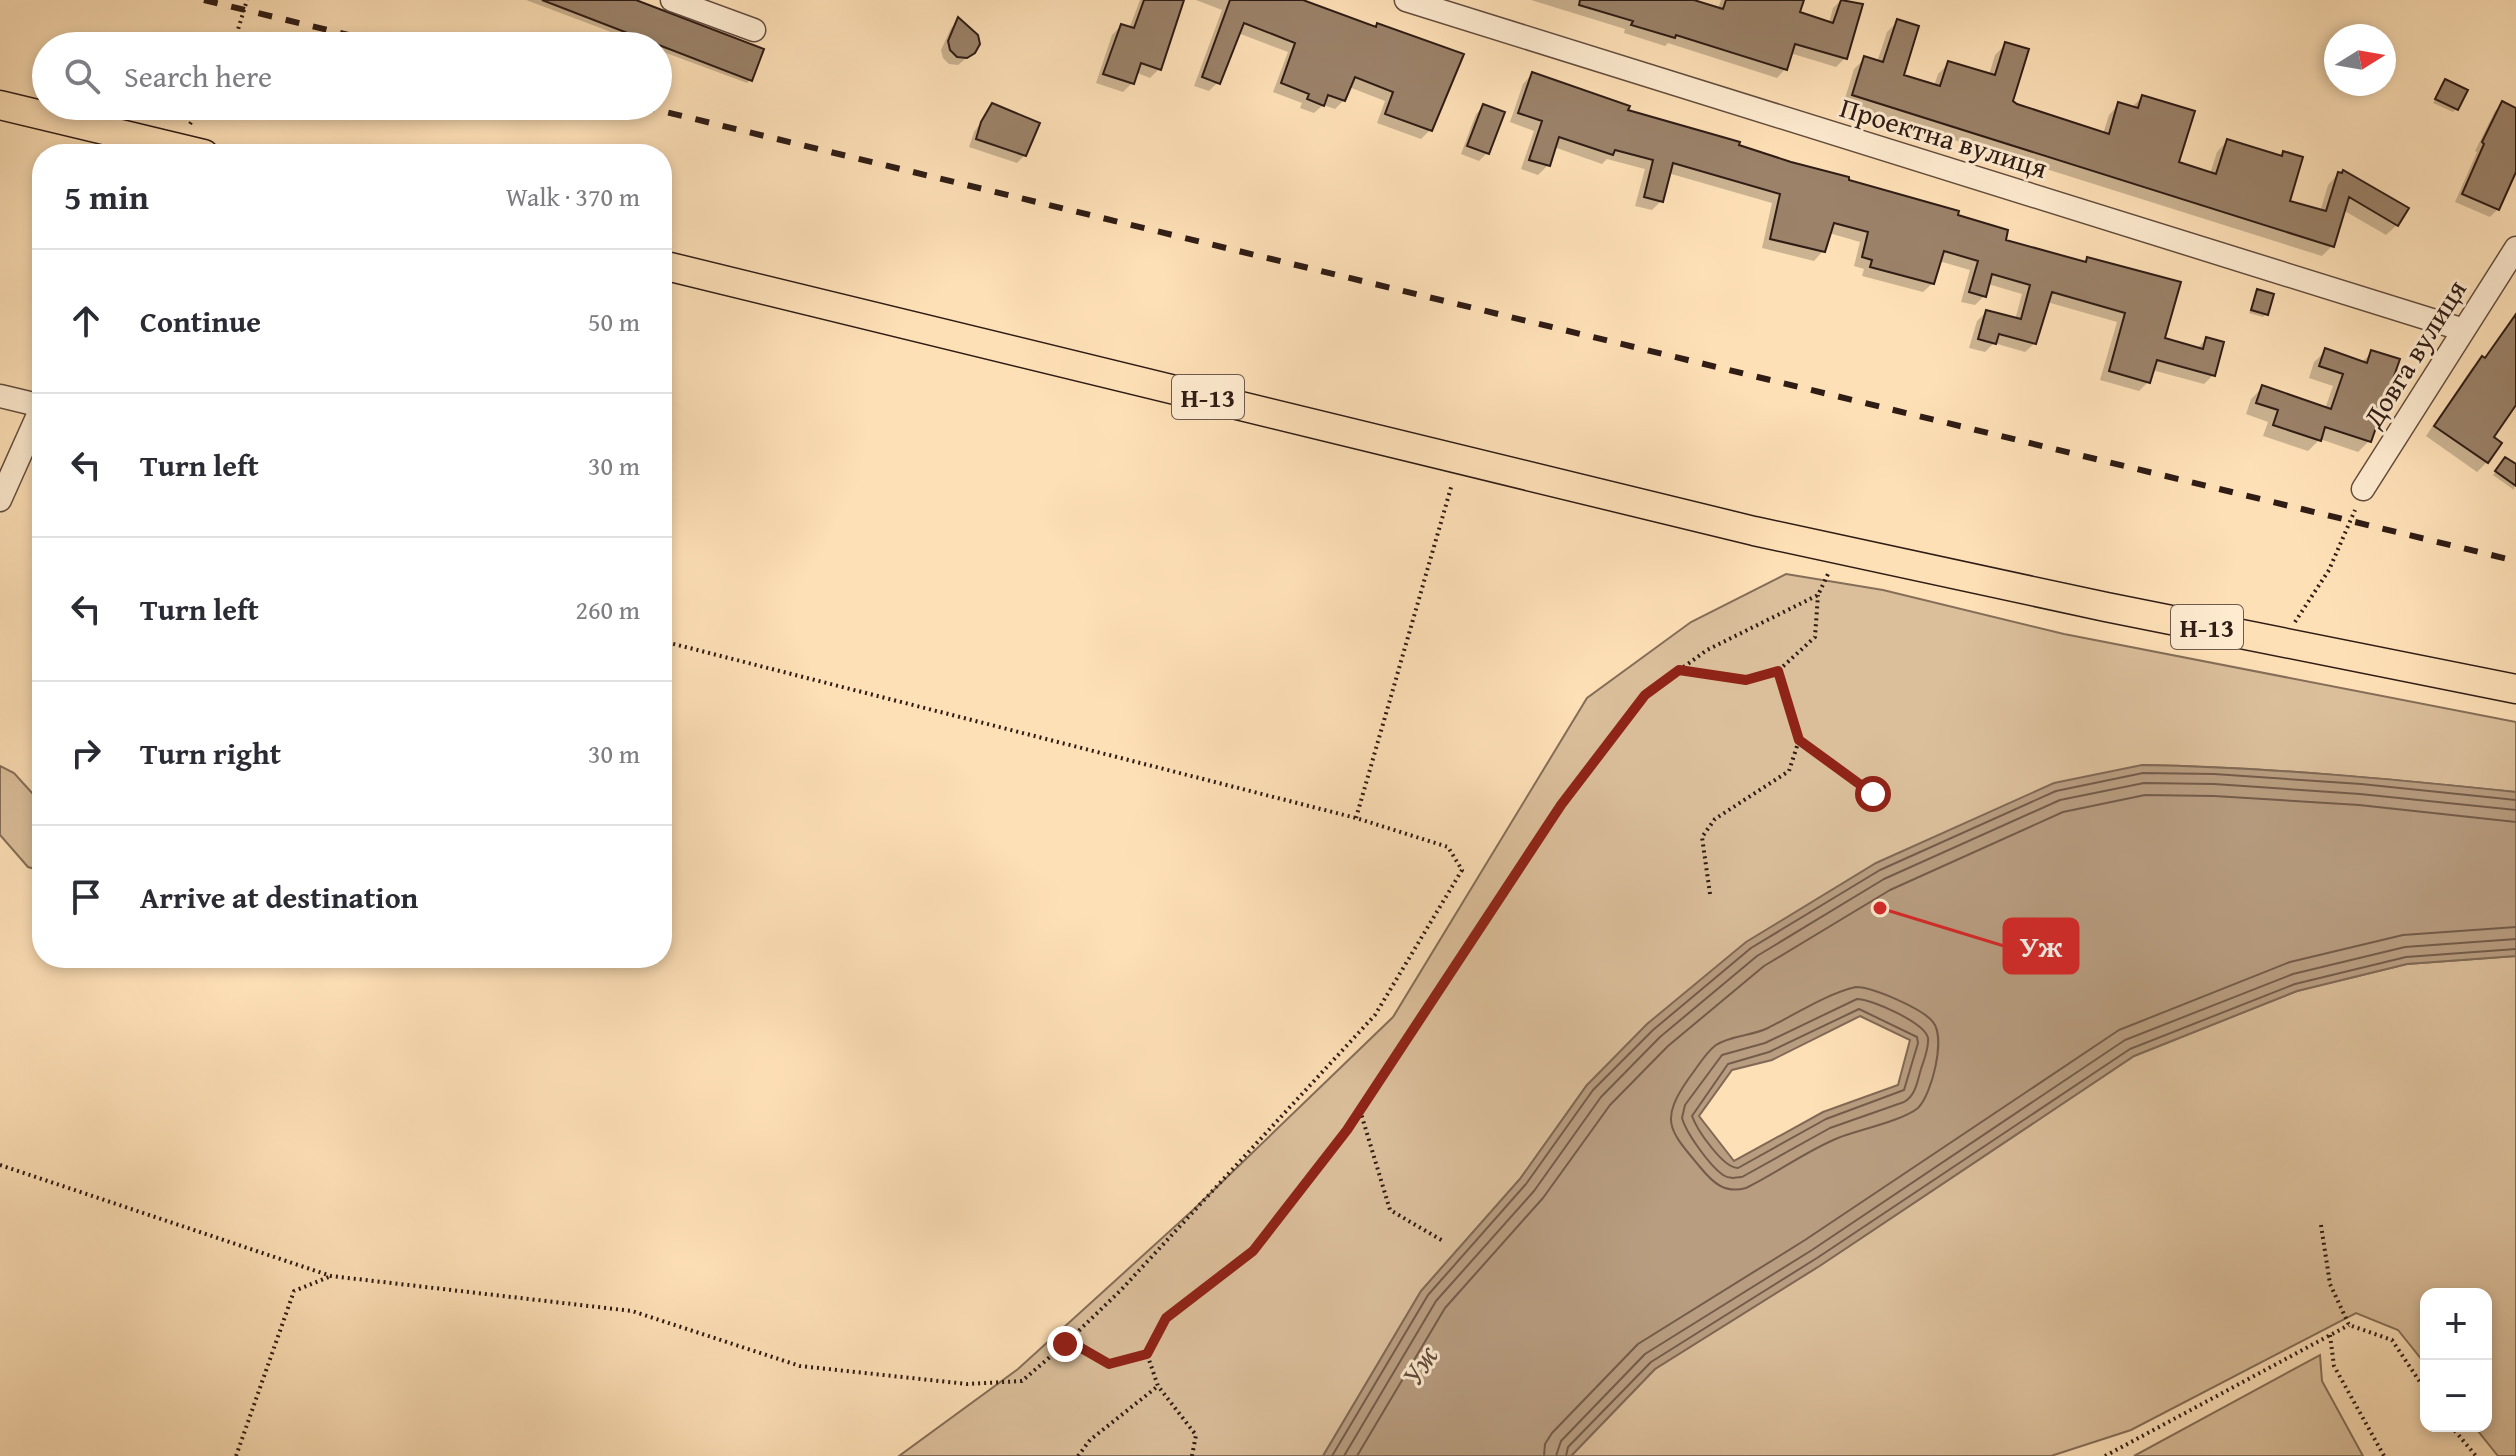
<!DOCTYPE html>
<meta charset="utf-8">
<style>
body{margin:0;font-family:"Gentium Book Plus",serif;background:#f2f2f3;color:#2b2b33}
.controls{position:absolute;right:24px;bottom:24px;display:grid;overflow:hidden;border-radius:16px;box-shadow:0 4px 12px #0003}
.controls button{width:72px;height:72px;display:grid;place-items:center;padding:0;border:0;border-bottom:2px solid #e1e1e2;background:#fff;color:#2b2b33;font:40px sans-serif}
.compass{position:absolute;left:2324px;top:24px;width:72px;height:72px;border-radius:50%;background:#fff;box-shadow:0 4px 12px #0003;rotate:79deg}
.stop{position:absolute;width:24px;height:24px;margin:-18px;border:6px solid #8f2418;border-radius:50%;background:#fff}
.stop.end{background:#8f2418;border-color:#fff;box-shadow:0 2px 8px #0008}
.list{margin:0;padding:0;list-style:none}
h2{display:flex;justify-content:space-between;align-items:center;height:104px;margin:0;padding:0 32px;font-size:34px}
h2 small{font-size:26px;font-weight:400;color:#7c7c81}
.list li{display:grid;grid-template-columns:52px 1fr auto;gap:24px;align-items:center;box-sizing:border-box;height:144px;padding:0 32px;border-top:2px solid #e1e1e2}
.list b{display:block;font-size:30px;white-space:nowrap}
.list em{font-size:26px;font-style:normal;color:#7c7c81}
.icon{flex:none;width:44px;height:44px;fill:none;stroke:currentColor;stroke-width:2;stroke-linecap:round;stroke-linejoin:round}
.map{position:relative;flex:none;width:2516px;height:1456px;overflow:hidden}
.search{position:absolute;background:#fff;box-shadow:0 4px 12px #0003;left:32px;top:32px;width:640px;height:88px;display:flex;align-items:center;gap:20px;box-sizing:border-box;padding:0 28px;border-radius:44px;color:#7c7c81;font-size:30px}
.panel{position:absolute;background:#fff;box-shadow:0 4px 12px #0003;left:32px;top:144px;width:640px;height:824px;border-radius:32px}
.map>svg:first-child{display:block}
.green{fill:#dbbf9b;stroke:#856e58;stroke-width:2}
.water{fill:#b89d80;stroke:#816955;stroke-width:2;fill-rule:evenodd}
.shadow{fill:#0003}
.lines{fill:none;stroke-linecap:round;stroke-linejoin:round}
.shore{stroke:#745c4a;stroke-width:2}
.building{fill:#9b8269;stroke:#2f1c15;stroke-width:2}
.minor-casing{stroke:#634d3e;stroke-width:25}
.major-casing{stroke:#2f1c15;stroke-width:31}
.path{stroke:#2f1c15;stroke-width:4;stroke-dasharray:2 4;stroke-linecap:butt}
.minor{stroke:#feebd0;stroke-width:22}
.major{stroke:#fee0b7;stroke-width:28}
.rail{stroke:#2f1c15;stroke-width:6;stroke-dasharray:14 14;stroke-linecap:butt}
.route{stroke:#8f2418;stroke-width:10}
.labels{text-anchor:middle;dominant-baseline:central;stroke-width:6;stroke-linejoin:round;paint-order:stroke}
.shield{fill:#feebd0;stroke:#6d5a4d;stroke-width:2}
.shield-label{font-size:26px;font-weight:bold;fill:#2f1c15}
.street-label{font-size:28px;fill:#2f1c15;stroke:#feebd0}
.water-label{font-size:30px;font-style:italic;fill:#5f493a;stroke:#feebd0}
.leader{fill:none;stroke:#d62828;stroke-width:3}
.callout-dot{fill:#d62828;stroke:#feebd0;stroke-width:3}
.callout{fill:#d62828;stroke:#d62828;stroke-width:3}
.callout-label{font-size:30px;text-anchor:middle;font-weight:bold;fill:#fff}
</style>
<div class="map">
<svg width="2516" height="1456" viewBox="0 0 2516 1456">
<rect width="100%" height="100%" fill="#fee0b7"/>
<filter id="stains"><feTurbulence type="fractalNoise" baseFrequency=".0025" numOctaves="4"/><feColorMatrix values="0 0 0 0 .2 0 0 0 0 .09 0 0 0 0 .02 0 0 0 .5 -.17"/></filter>
<radialGradient id="worn" r=".72"><stop offset=".6" stop-color="#630" stop-opacity="0"/><stop offset="1" stop-color="#630" stop-opacity=".3"/></radialGradient>
<!-- green -->
<path class="green" d="M1786,574L1883,590L2064,634L2516,722V792C2391,779 2267,767 2142,765L1587,1085L1520,1179L1421,1291L1323,1456H899L1018,1369L1193,1210L1393,1017L1587,698L1691,622Z
M0,766L14,773L42,804V871L28,867L0,835Z
M2516,956V1456H2498L2474,1426H2486V1294H2426V1365L2398,1330L2356,1313L2131,1430L2051,1456H1571L1655,1369L1821,1265L2134,1056L2297,991L2407,964Z
M2320,1355L2322,1381L2363,1456H2134Z"/>
<!-- water -->
<path class="water" d="M2142,765C2267,767 2391,779 2516,792V956L2407,964L2297,991L2134,1056L1821,1265L1655,1369L1571,1456H1323L1421,1291L1520,1179L1587,1085L1647,1024L1746,942L1876,863L2054,783ZM1860,1016L1910,1040L1898,1085L1823,1112L1734,1161L1699,1116L1732,1070L1772,1060Z"/>
<!-- shadow -->
<path class="shadow" d="M526,0H630L750,80L747,83L658,50V46H648Z
M1140,0H1182L1159,69L1150,78L1135,72L1132,83L1123,92L1096,83L1112,35L1121,26L1129,29Z
M1196,0H1298L1374,29L1430,130L1421,139L1377,123L1385,101L1349,87L1344,100L1335,109L1323,105L1314,113L1300,108L1302,103L1273,92L1288,52L1238,33L1218,82L1209,91L1194,86L1222,10Z
M1531,0H1687L1718,9L1721,0H1802L1798,14L1829,23L1833,8L1841,0L1861,5L1845,58L1836,67L1790,53L1785,69L1777,78L1668,43L1665,46L1624,33L1625,29Z
M959,20L974,52L958,65L949,64L943,58L941,50L951,28Z
M1897,22L1902,76L1934,86L1938,74L1949,63L1989,75L1995,55L2006,44L2011,102L2103,134L2109,115L2119,104L2131,108L2142,97L2177,164L2210,174L2217,152L2227,141L2280,157L2284,153L2287,202L2320,212L2328,185L2338,174L2397,225L2386,235L2343,210L2332,246L2322,256L1843,105L1854,69L1865,58L1877,62L1887,32Z
M1532,74L1626,111L1955,217L2003,241L2083,264L2088,259L2162,339L2197,349L2206,339L2213,375L2204,384L2152,370L2148,382L2139,391L2100,380L2117,322L2047,302L2035,343L2025,352L1994,343L1985,352L1969,348L1977,321L1986,312L2015,320L2022,294L1988,284L1984,296L1975,305L1961,302L1970,270L1939,261L1933,283L1923,292L1862,276L1864,269L1854,266L1860,242L1829,233L1823,251L1814,261L1762,248L1772,203L1668,173L1661,201L1652,210L1635,206L1645,169L1607,159L1602,164L1554,147L1548,165L1538,175L1521,169L1534,131L1510,122L1523,84Z
M2445,81L2456,109L2453,112L2433,103Z
M2503,104L2516,110V170L2498,209L2490,217L2455,202L2477,152L2475,151L2495,111Z
M993,106L1025,155L1017,163L969,147L974,132Z
M1484,106L1487,153L1479,161L1461,154L1476,114Z
M2258,292L2266,314L2263,317L2249,313Z
M2515,318L2516,402L2491,438L2487,462L2477,472L2426,436L2472,368L2483,359Z
M2326,351L2361,363L2372,352L2369,441L2358,452L2320,439L2308,451L2263,436L2268,422L2246,414L2251,399L2262,388L2325,409L2333,386L2309,378L2314,362Z
M2502,463L2516,467L2514,490L2493,475Z"/>
<g class="lines">
<!-- shore -->
<path class="shore" d="M1856,987C1873,987 1923,1009 1933,1022C1946,1038 1932,1094 1918,1108C1902,1121 1858,1130 1838,1138C1806,1151 1777,1173 1746,1188C1725,1194 1713,1183 1700,1167C1669,1130 1659,1121 1689,1078C1697,1068 1705,1053 1716,1045C1731,1035 1752,1036 1768,1028C1794,1015 1828,993 1856,987Z
M1857,999C1872,999 1925,1023 1928,1038C1929,1048 1924,1060 1921,1069C1917,1082 1916,1095 1904,1102L1830,1128L1742,1177C1735,1178 1729,1179 1723,1175C1710,1166 1686,1133 1682,1118L1685,1105L1722,1055L1765,1043Z
M1859,1009L1917,1037L1918,1043L1904,1090L1826,1119L1738,1168C1723,1168 1697,1130 1692,1116L1728,1064L1769,1052Z
M1332,1456L1428,1295L1526,1184L1593,1090L1653,1030L1751,948L1880,870L2056,791L2143,773L2214,774L2361,784L2516,800
M1344,1456L1436,1301L1534,1191L1601,1097L1660,1037L1757,956L1884,879L2060,800L2144,783L2214,784L2360,794L2516,810
M1357,1456L1445,1308L1543,1198L1610,1105L1668,1046L1764,966L1890,890L2063,812L2145,795L2214,796L2359,805L2516,822
M1544,1456L1545,1444L1552,1433L1638,1344L1805,1240L2119,1030L2290,962L2403,935L2516,927
M1556,1456L1561,1441L1645,1354L1812,1250L2125,1040L2293,974L2405,947L2516,939
M1566,1456L1568,1447L1651,1362L1817,1258L2130,1049L2295,984L2406,957L2516,949"/>
</g>
<!-- building -->
<path class="building" d="M542,0H636L764,49L752,81Z
M1144,0H1184L1161,70L1141,63L1134,84L1103,74L1121,24L1134,28Z
M1230,0H1303L1376,27L1377,23L1464,54L1432,131L1385,114L1393,92L1355,77L1345,101L1328,95L1324,106L1307,99L1309,94L1281,83L1295,43L1244,23L1220,84L1202,77Z
M1580,0H1694L1723,9L1726,0H1804L1800,12L1833,23L1841,0L1863,4L1847,59L1795,44L1787,70L1676,35L1675,38L1631,25L1633,21L1579,5Z
M958,17L978,35L980,44L975,53L967,58L957,57L950,50L948,41Z
M1897,19L1919,26L1904,75L1940,86L1948,61L1995,75L2005,42L2029,49L2013,101L2017,104L2109,134L2118,102L2138,108L2142,95L2195,111L2179,162L2216,174L2227,139L2282,156L2283,151L2303,157L2290,201L2326,211L2338,172L2342,173L2343,170L2409,208L2398,226L2349,197L2334,247L1852,95L1864,56L1883,62Z
M1532,72L1630,106L1628,110L1740,142L1739,145L1791,162L1849,177V180L1959,211L1958,215L2008,230L2006,240L2086,262L2087,257L2181,282L2165,338L2203,349L2206,337L2224,342L2215,376L2157,360L2150,383L2109,371L2125,313L2052,292L2036,344L1999,334L1996,344L1978,339L1986,310L2021,319L2030,285L1992,274L1986,297L1969,292L1978,261L1944,251L1934,284L1870,267L1872,260L1862,257L1868,232L1834,223L1825,252L1770,239L1780,194L1673,163L1663,202L1644,197L1653,160L1615,150L1613,155L1559,137L1550,166L1529,160L1542,121L1518,113Z
M2445,79L2468,90L2458,110L2435,99Z
M2502,101L2516,108V172L2499,210L2462,194L2484,144L2482,142Z
M992,103L1040,123L1026,156L976,139L981,122Z
M1483,104L1505,112L1489,154L1467,146Z
M2257,289L2274,294L2268,315L2251,310Z
M2516,314V405L2494,437L2502,443L2488,463L2434,426L2482,356L2485,358Z
M2325,348L2367,363L2371,350L2400,359L2371,442L2325,427L2321,441L2273,425L2278,410L2256,403L2262,385L2331,409L2343,374L2319,366Z
M2505,457L2516,464V486L2495,471Z"/>
<g class="lines">
<!-- minor casing -->
<g class="minor-casing">
<path id="minor" d="M672,0L754,30
M1406,0L2464,330
M0,396L42,406
M2363,489L2516,248
M0,500L42,406"/>
</g>
<!-- major casing -->
<g class="major-casing">
<path id="major" d="M0,105L204,154
M662,265L1754,531L2106,607L2516,689"/>
</g>
<!-- path -->
<path class="path" d="M233,46L247,0
M190,124L202,106
M2295,622L2329,570L2355,510
M1679,670L1746,680L1778,671L1815,637L1818,595
M1799,740L1873,794
M1356,818L1452,484
M1710,894L1702,837L1715,819L1789,771L1799,740L1778,671
M1360,1110L1390,1210L1443,1241
M0,1165L331,1276L632,1311L800,1366L967,1384L1022,1381L1065,1344L1121,1290L1375,1015L1462,870L1448,847L1356,818L662,641
M2321,1225L2330,1284L2349,1325L2392,1340L2426,1391
M2330,1335L2334,1366L2384,1456
M1069,1341L1109,1364L1147,1354
M2451,1426L2476,1456
M236,1456L294,1291L329,1277
M1078,1456L1090,1440L1158,1386
M1192,1456L1196,1435L1158,1386L1147,1354L1166,1318L1253,1251L1347,1130L1561,805L1645,695L1707,650L1818,595L1829,572
M2105,1456L2349,1325"/>
<!-- minor -->
<use href="#minor" class="minor"/>
<!-- major -->
<use href="#major" class="major"/>
<!-- rail -->
<path class="rail" d="M204,0L394,46
M641,106L2516,561"/>
</g>
<g class="lines">
<!-- route -->
<path class="route" d="M1065,1344L1069,1341L1109,1364L1147,1354L1166,1318L1253,1251L1347,1130L1561,805L1645,695L1679,670L1746,680L1778,671L1799,740L1873,794"/>
</g>
<g class="labels">
<!-- shield labels -->
<g class="shield">
<rect x="1172" y="375" width="72" height="44" rx="6"/>
<rect x="2171" y="605" width="72" height="44" rx="6"/>
</g>
<g class="shield-label">
<text x="1208" y="397">Н-13</text>
<text x="2207" y="627">Н-13</text>
</g>
<!-- street labels -->
<g class="street-label">
<text transform="translate(1944 137) rotate(17)">Проектна вулиця</text>
<text transform="translate(2414 353) rotate(-58)">Довга вулиця</text>
</g>
<!-- water labels -->
<g class="water-label">
<text transform="translate(1419 1365) rotate(-58)">Уж</text>
</g>
</g>
<!-- callouts -->
<path class="leader" d="M1880 908L2004 946"/>
<circle class="callout-dot" cx="1880" cy="908" r="8"/>
<rect class="callout" x="2004" y="919" width="74" height="54" rx="8"/>
<g class="callout-label">
<text x="2041" y="957">Уж</text>
</g>
<rect width="100%" height="100%" filter="url(#stains)"/>
<rect width="100%" height="100%" fill="url(#worn)"/>
</svg>
<div class="controls">
<button>+</button>
<button>−</button>
</div>
<svg class="compass" viewBox="-18 -18 36 36"><path d="M0-13l5 13h-10z" fill="#e53935"/><path d="M0 13l5-13h-10z" fill="#7c7c81"/></svg>
<div class="stop" style="left:1873px;top:794px"></div>
<div class="stop end" style="left:1065px;top:1344px"></div>
<div class="search"><svg class="icon" aria-label="search" viewBox="0 0 24 24"><circle cx="10" cy="10" r="6"/><path d="M15 15l6 6"/></svg>Search here</div>
<section class="panel">
<h2>5 min<small>Walk · 370 m</small></h2>
<ul class="list">
<li><svg class="icon" aria-label="ahead" viewBox="0 0 24 24"><path d="M12 20V5M6 11l6-6 6 6"/></svg><div><b>Continue</b></div><em>50 m</em></li>
<li><svg class="icon" aria-label="left" viewBox="0 0 24 24"><path d="M17 20v-9H6M10 6l-5 5 5 5"/></svg><div><b>Turn left</b></div><em>30 m</em></li>
<li><svg class="icon" aria-label="left" viewBox="0 0 24 24"><path d="M17 20v-9H6M10 6l-5 5 5 5"/></svg><div><b>Turn left</b></div><em>260 m</em></li>
<li><svg class="icon" aria-label="right" viewBox="0 0 24 24"><path d="M7 20v-9h11M14 6l5 5-5 5"/></svg><div><b>Turn right</b></div><em>30 m</em></li>
<li><svg class="icon" aria-label="arrive" viewBox="0 0 24 24"><path d="M6 21V4h12l-3 4 3 4H6"/></svg><div><b>Arrive at destination</b></div></li>
</ul>
</section>
</div>
